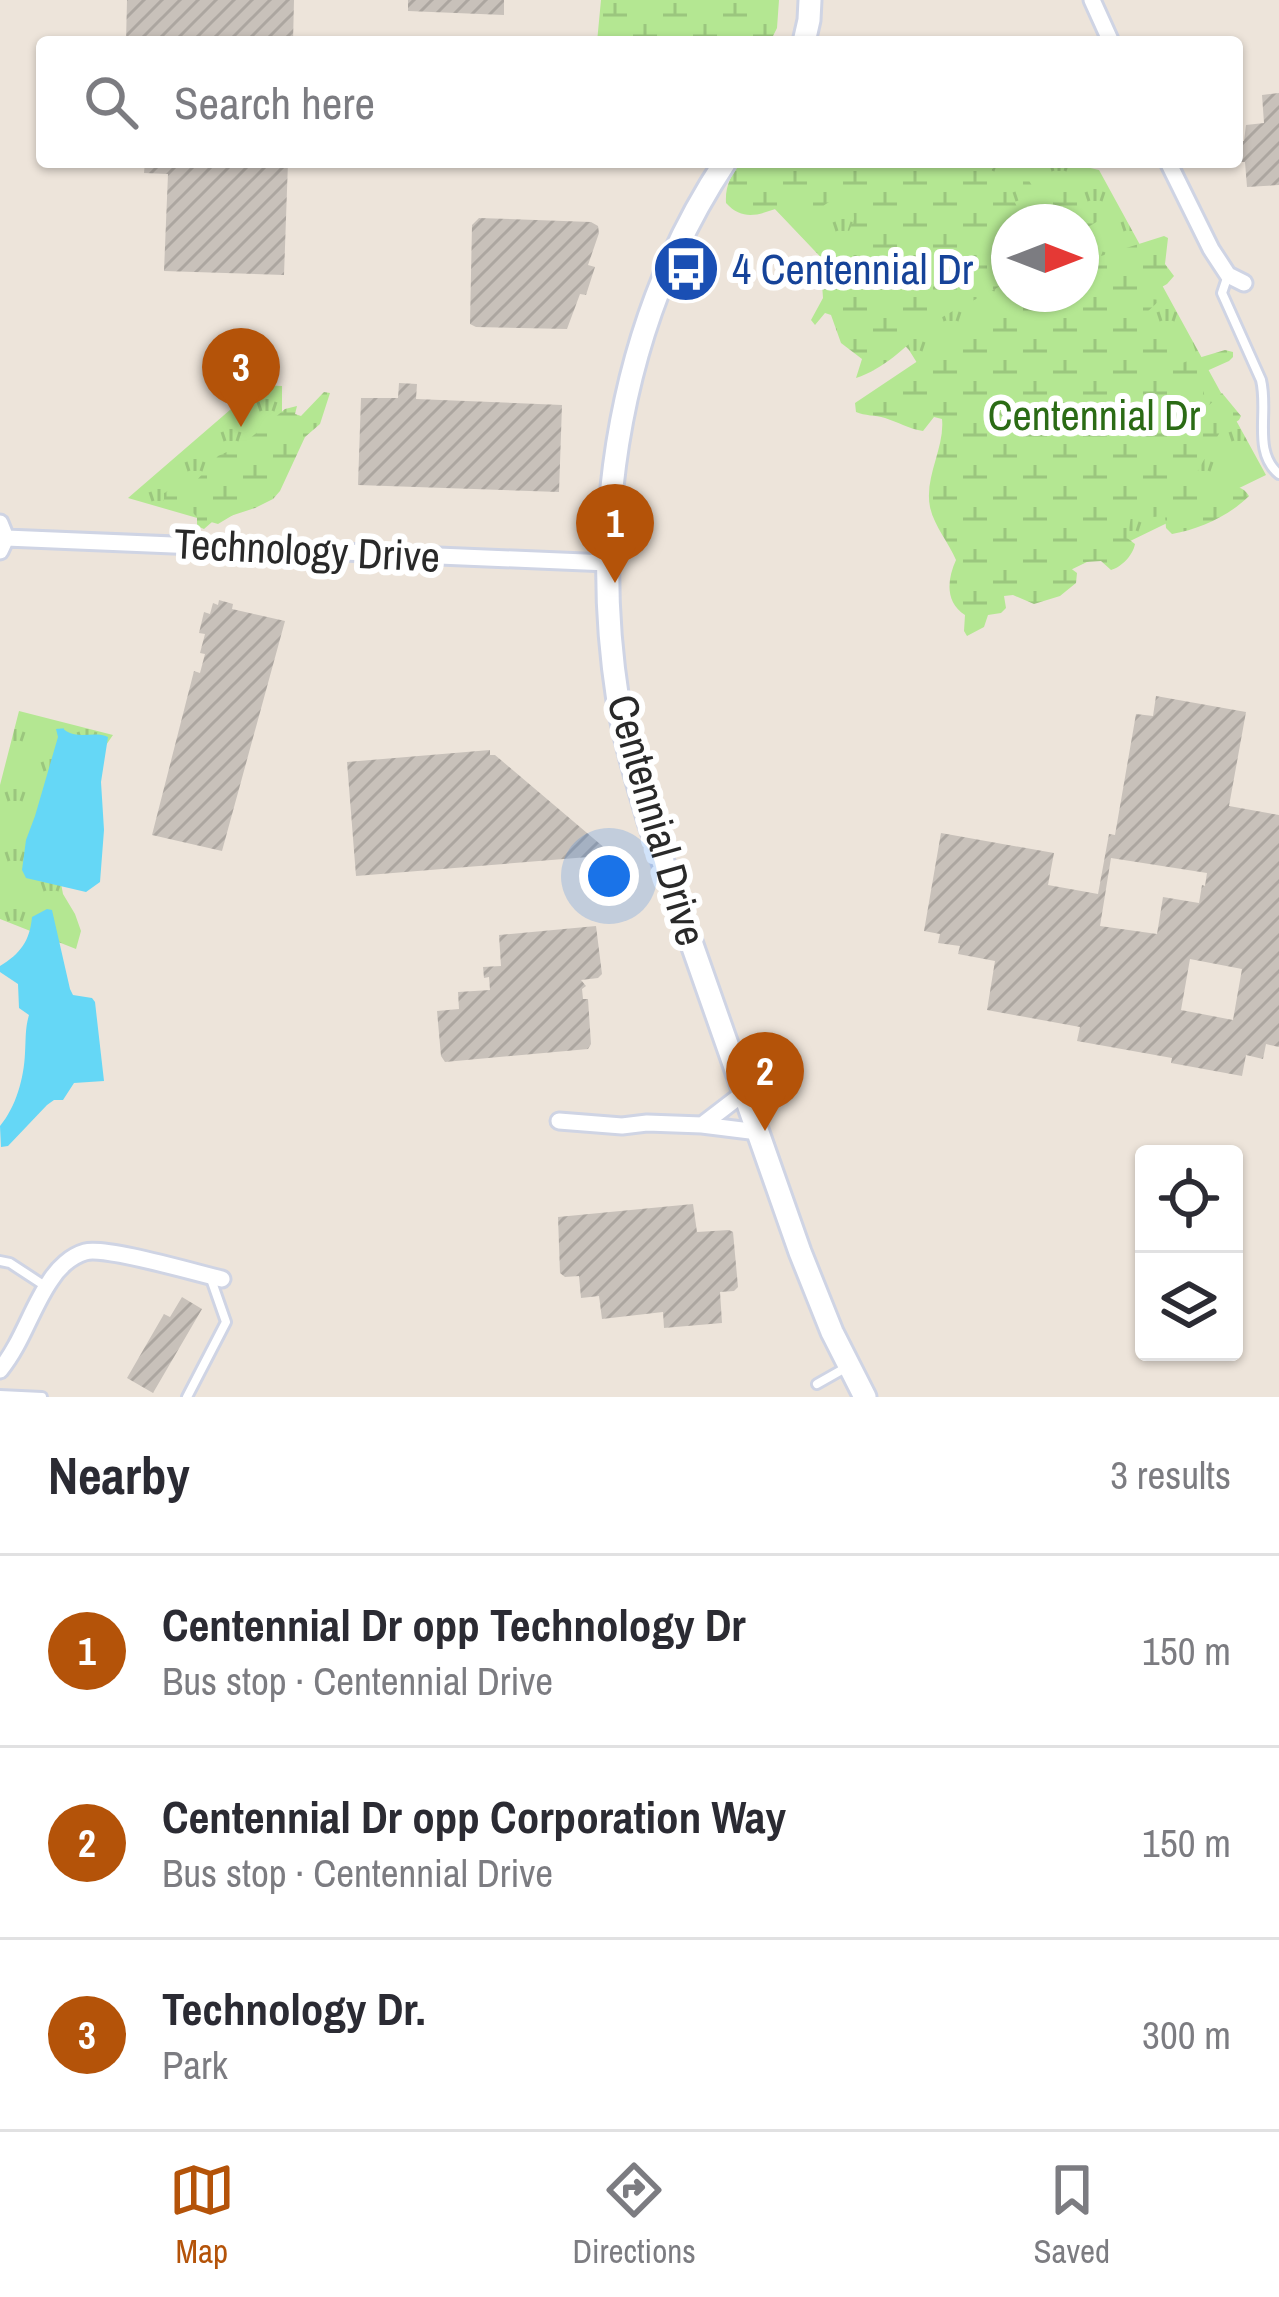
<!DOCTYPE html>
<meta charset="utf-8">
<style>
body{margin:0;font-family:"Archivo Narrow",sans-serif;background:#f2f2f3;color:#2b2b33}
.controls{position:absolute;right:36px;bottom:36px;display:grid;overflow:hidden;border-radius:12px;box-shadow:0 3px 9px #0004}
.controls button{width:108px;height:108px;display:grid;place-items:center;padding:0;border:0;border-bottom:3px solid #e1e1e2;background:#fff;color:#2b2b33;font:60px sans-serif}
.compass{position:absolute;left:991px;top:204px;width:108px;height:108px;border-radius:50%;background:#fff;box-shadow:0 3px 9px #0004;rotate:90deg}
.you{position:absolute;left:609px;top:876px;width:42px;height:42px;margin:-30px;border:9px solid #fff;border-radius:50%;background:#1a73e8;box-shadow:0 0 0 18px #1a73e833}
.badge{display:grid;place-items:center;width:78px;height:78px;border-radius:50%;background:#b45309;color:#fff;font-size:39px;font-weight:700}
.pin{position:absolute;translate:-50% -99px;filter:drop-shadow(0 3px 6px #0008)}
.pin::after{content:'';position:absolute;top:63px;width:42px;height:36px;background:inherit;clip-path:polygon(0 0,100% 0,50% 100%)}
.list{margin:0;padding:0;list-style:none}
h2{display:flex;justify-content:space-between;align-items:center;height:156px;margin:0;padding:0 48px;font-size:51px}
h2 small{font-size:39px;font-weight:400;color:#7c7c81}
.list li{display:grid;grid-template-columns:78px 1fr auto;gap:36px;align-items:center;box-sizing:border-box;height:192px;padding:0 48px;border-top:3px solid #e1e1e2}
.list b{display:block;font-size:45px;white-space:nowrap}
.list p{margin:0;font-size:39px;white-space:nowrap;color:#7c7c81}
.list em{font-size:39px;font-style:normal;color:#7c7c81}
.icon{flex:none;width:66px;height:66px;fill:none;stroke:currentColor;stroke-width:2;stroke-linecap:round;stroke-linejoin:round}
.map{position:relative;flex:none;width:1279px;height:1397px;overflow:hidden}
.search{position:absolute;background:#fff;box-shadow:0 3px 9px #0004;left:36px;right:36px;top:36px;height:132px;display:flex;align-items:center;gap:30px;box-sizing:border-box;padding:0 42px;border-radius:12px;color:#7c7c81;font-size:45px}
.sheet{height:732px;background:#fff}
nav{display:flex;justify-content:space-around;align-items:center;box-sizing:border-box;height:168px;border-top:3px solid #e1e1e2;background:#fff;font-size:33px;color:#7c7c81}
nav a{display:grid;justify-items:center;gap:6px}
nav .on{color:#b45309}
.map>svg:first-child{display:block}
.grass{fill:url(#grass-tufts);fill-rule:evenodd}
.wetland{fill:url(#wetland-marsh)}
.water{fill:#65d7f6}
.building{fill:url(#building-hatch);fill-rule:evenodd}
.lines{fill:none;stroke-linecap:round;stroke-linejoin:round}
.lane-casing{stroke:#cfd4e4;stroke-width:14}
.street-casing{stroke:#cfd4e4;stroke-width:21}
.secondary-casing{stroke:#cfd4e4;stroke-width:27}
.lane{stroke:#fff;stroke-width:8}
.street{stroke:#fff;stroke-width:15}
.secondary{stroke:#fff;stroke-width:21}
.labels{text-anchor:middle;dominant-baseline:central;stroke-width:12;stroke-linejoin:round;paint-order:stroke}
.transit-label{font-size:42px;fill:#164399;stroke:#fff;text-anchor:start}
.park-label{font-size:42px;fill:#2b6b15;stroke:#fff}
.street-label{font-size:42px;fill:#292929;stroke:#fff}
</style>
<div class="map">
<svg width="1279" height="1397" viewBox="0 0 1279 1397">
<defs>
<pattern id="grass-tufts" width="24" height="20" patternUnits="userSpaceOnUse" patternTransform="scale(3)"><rect width="24" height="20" fill="#b4e792"/><path d="M3 7l-1-3M5 7V3M7 7l1-3M15 17l-1-3M17 17v-4M19 17l1-3" fill="none" stroke="#9bc67e"/></pattern>
<pattern id="wetland-marsh" width="20" height="14" patternUnits="userSpaceOnUse" patternTransform="scale(3)"><rect width="20" height="14" fill="#b4e792"/><path d="M1 5h8M5 5V1M11 12h8M15 12V8" fill="none" stroke="#9bc67e"/></pattern>
<pattern id="building-hatch" width="6" height="6" patternUnits="userSpaceOnUse" patternTransform="scale(3)"><rect width="6" height="6" fill="#c8c1ba"/><path d="M-1 1l2-2M0 6l6-6M5 7l2-2" fill="none" stroke="#aca6a0"/></pattern>
</defs>
<rect width="100%" height="100%" fill="#ede4da"/>
<!-- grass -->
<path class="grass" d="M768,162H1064L1099,170L1266,475L1019,595L1007,507L909,350L753,186ZM1009,222H1081V294H1009Z
M259,385L282,386V468L248,506L218,524L128,498Z
M19,711L113,735L97,758L59,873L63,894L75,914L81,931L76,949L0,919V785Z"/>
<!-- wetland -->
<path class="wetland" d="M601,0H779L777,28L770,42H597Z
M741,162H1004L992,169L990,174L1007,185L1017,207H1020C1023,196 1018,187 1023,177H1027L1039,198L1076,189L1085,196L1082,204L1085,210L1103,212L1100,220L1081,231V222H1009V280C984,298 949,309 926,329C905,347 884,369 856,378L862,359L841,343L831,315L825,313L815,325L811,320L823,298L822,284L825,276L850,246L847,236L854,219L853,205C824,189 823,217 805,216C804,216 790,206 788,205C765,211 746,225 726,203C725,186 731,175 741,162Z
M1104,236L1107,242L1100,251L1101,256L1164,236L1168,238L1165,264L1174,276L1167,284L1148,295L1151,299L1160,300L1146,313L1156,321L1157,339L1182,342L1185,346L1183,351L1176,350L1169,358L1170,362L1175,365L1225,350L1233,352V357L1229,361L1191,378L1186,383L1190,393L1203,390L1207,407L1222,393L1241,416L1239,420L1220,432L1193,479L1196,485C1214,490 1238,478 1249,496C1229,516 1200,529 1172,534L1166,528L1165,516L1153,517V492L1147,488L1131,517L1127,538L1135,544C1133,555 1122,567 1111,570L1101,561L1070,563L1069,567L1077,573L1076,583L1060,596L1034,604L1013,595L1004,596L1006,608L1001,613L988,615L984,627L967,636L964,631L965,615C945,602 947,580 956,560C949,543 934,526 930,507C924,477 945,448 942,419L934,417L923,431C909,429 898,422 885,418C875,415 865,416 856,412L855,403L1018,294H1081V250Z
M324,392L330,393L320,424L305,437L280,491L273,499L255,508L212,522L204,529L197,526V517L193,513L164,506V493L197,480L218,456L242,445L285,409L297,406L295,414L301,416Z"/>
<!-- water -->
<path class="water" d="M56,729C71,728 57,727 70,733C83,738 96,731 108,737L101,782L104,830L100,882L86,892L26,878L22,870L26,840L35,816L58,737Z
M47,909L52,910L70,989L73,995L92,998L95,1002L104,1081L74,1083L63,1100H54L47,1105L8,1146L1,1147L0,1126C16,1107 24,1078 25,1053C26,1039 25,1028 29,1015L19,1008L18,984L0,972V966C20,954 30,941 32,917Z"/>
<!-- building -->
<path class="building" d="M127,0H294L293,42H126Z
M408,0H504V15L408,11Z
M1279,93V185L1247,187L1245,162H1241L1237,141H1244L1246,125L1264,123L1262,95Z
M145,162H288L284,275L164,271L168,174L144,173Z
M479,218L591,222L598,226L599,233L588,265L595,267L586,295L580,294L567,329L476,327L470,324L472,225Z
M399,383L417,384L416,399L562,405L559,492L358,485L361,398H398Z
M219,600L233,604L232,609L285,621L222,851L152,835L194,671L200,673L205,654L200,653L205,634L199,633L204,612L210,614L213,603L218,605Z
M1156,696L1246,712L1229,806L1279,815V1047L1266,1044L1263,1059L1246,1055L1242,1076L1171,1063L1172,1058L1077,1041L1080,1027L987,1010L995,961L958,954L960,946L938,943L940,934L924,931L941,833L1054,853L1048,885L1098,894L1109,834L1115,835L1136,714L1153,716ZM1111,858L1207,873L1205,886L1202,885L1199,903L1163,897L1157,934L1100,926ZM1190,959L1242,969L1233,1020L1181,1010Z
M490,750V755H495L613,855L356,876L347,762Z
M596,926L602,974L598,978L581,980L586,986L582,989L583,999H588L591,1044L588,1049L445,1062L441,1056L437,1011L459,1009L458,992L490,990L489,977L484,978L483,967L501,966L499,935Z
M693,1204L697,1232L729,1230L733,1232L738,1287L734,1291L720,1292L722,1323L664,1328L663,1312L602,1319L599,1296L581,1298L579,1276L565,1277L560,1273L558,1217Z
M182,1297L202,1309L153,1393L127,1378L164,1314L170,1317Z"/>
<g class="lines">
<!-- lane casing -->
<g class="lane-casing">
<path id="lane" d="M1228,275L1222,293L1261,380C1269,412 1252,452 1279,474
M0,1261L10,1263L45,1286
M817,1384L847,1367
M0,1395L42,1397
M187,1397L226,1322L211,1279"/>
</g>
<!-- street casing -->
<g class="street-casing">
<path id="street" d="M1092,0L1111,42
M1168,162L1211,249L1228,275L1244,283
M0,523L6,538L0,551
M6,538L608,563
M559,1121L622,1126L647,1123L702,1125L758,1132
M702,1125L745,1092
M0,1370C22,1343 31,1309 50,1281C58,1268 71,1256 85,1252C105,1246 196,1273 222,1279"/>
</g>
<!-- secondary casing -->
<g class="secondary-casing">
<path id="secondary" d="M804,42L809,20L810,0
M725,162C621,319 589,516 618,701C625,743 638,784 650,825L800,1252L832,1332L865,1397"/>
</g>
<!-- lane -->
<use href="#lane" class="lane"/>
<!-- street -->
<use href="#street" class="street"/>
<!-- secondary -->
<use href="#secondary" class="secondary"/>
</g>
<!-- icons -->
<defs>
<g id="bus-disc" transform="scale(3.45)"><circle r="9.5" fill="#1a4fb4" stroke="#fff"/><path d="M-5-6H5V4H4V6H2V4H-2V6H-4V4H-5ZM-3.5-4V0h7V-4ZM-3.5 1.2v1.5H-2V1.2ZM2 1.2v1.5H3.5V1.2Z" fill="#fff"/></g>
</defs>
<g fill-rule="evenodd">
<use href="#bus-disc" x="686" y="269"/>
</g>
<g class="labels">
<!-- transit labels -->
<g class="transit-label">
<text x="732" y="269">4 Centennial Dr</text>
</g>
<!-- park labels -->
<g class="park-label">
<text x="1094" y="415">Centennial Dr</text>
</g>
<!-- street labels -->
<g class="street-label">
<text transform="translate(307 550) rotate(3)">Technology Drive</text>
<text transform="translate(657 820) rotate(74)">Centennial Drive</text>
</g>
</g>
</svg>
<div class="controls">
<button><svg class="icon" aria-label="locate" viewBox="0 0 24 24"><circle cx="12" cy="12" r="6"/><path d="M12 2v4M12 18v4M2 12h4M18 12h4"/></svg></button>
<button><svg class="icon" aria-label="layers" viewBox="0 0 24 24"><path d="M12 4l9 5-9 5-9-5zM3 14l9 5 9-5"/></svg></button>
</div>
<svg class="compass" viewBox="-18 -18 36 36"><path d="M0-13l5 13h-10z" fill="#e53935"/><path d="M0 13l5-13h-10z" fill="#7c7c81"/></svg>
<div class="you"></div>
<div class="pin badge" style="left:615px;top:583px">1</div>
<div class="pin badge" style="left:765px;top:1131px">2</div>
<div class="pin badge" style="left:241px;top:427px">3</div>
<div class="search"><svg class="icon" aria-label="search" viewBox="0 0 24 24"><circle cx="10" cy="10" r="6"/><path d="M15 15l6 6"/></svg>Search here</div>
</div>
<section class="sheet">
<h2>Nearby<small>3 results</small></h2>
<ul class="list">
<li><span class="badge">1</span><div><b>Centennial Dr opp Technology Dr</b><p>Bus stop · Centennial Drive</p></div><em>150 m</em></li>
<li><span class="badge">2</span><div><b>Centennial Dr opp Corporation Way</b><p>Bus stop · Centennial Drive</p></div><em>150 m</em></li>
<li><span class="badge">3</span><div><b>Technology Dr.</b><p>Park</p></div><em>300 m</em></li>
</ul>
</section>
<nav>
<a class="on"><svg class="icon" aria-label="map" viewBox="0 0 24 24"><path d="M3 6l6-2 6 2 6-2v14l-6 2-6-2-6 2zM9 4v14M15 6v14"/></svg>Map</a>
<a><svg class="icon" aria-label="directions" viewBox="0 0 24 24"><path d="M12 3l9 9-9 9-9-9zM9 14v-3h6M13 9l2 2-2 2"/></svg>Directions</a>
<a><svg class="icon" aria-label="saved" viewBox="0 0 24 24"><path d="M7 4h10v16l-5-4-5 4z"/></svg>Saved</a>
</nav>
